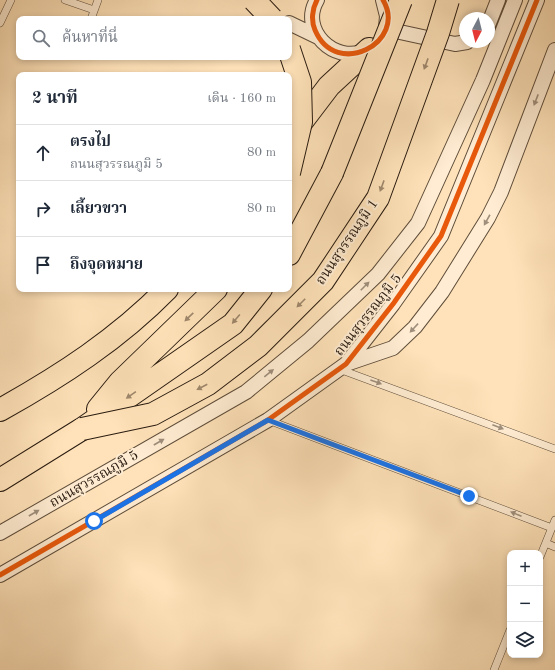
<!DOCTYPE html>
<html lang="th">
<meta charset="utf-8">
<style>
body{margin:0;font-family:"Old Standard TT","Noto Serif Thai",serif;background:#f2f2f3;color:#1f2937}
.controls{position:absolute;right:12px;bottom:12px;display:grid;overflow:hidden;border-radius:8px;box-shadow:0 2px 6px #0003}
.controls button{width:36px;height:36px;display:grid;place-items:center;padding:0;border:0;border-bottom:1px solid #e0e1e3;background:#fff;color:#1f2937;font:20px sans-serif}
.compass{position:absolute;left:459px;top:12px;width:36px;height:36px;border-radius:50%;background:#fff;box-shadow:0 2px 6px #0003;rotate:187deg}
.stop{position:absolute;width:12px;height:12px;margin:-9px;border:3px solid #1a73e8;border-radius:50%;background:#fff}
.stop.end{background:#1a73e8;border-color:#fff;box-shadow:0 1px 4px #0008}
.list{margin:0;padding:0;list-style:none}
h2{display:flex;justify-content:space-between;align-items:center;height:52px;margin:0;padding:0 16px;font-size:17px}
h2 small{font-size:13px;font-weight:400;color:#747a83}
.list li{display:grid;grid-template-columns:26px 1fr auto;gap:12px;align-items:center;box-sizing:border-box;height:56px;padding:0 16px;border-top:1px solid #e0e1e3}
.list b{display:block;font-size:15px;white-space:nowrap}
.list p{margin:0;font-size:13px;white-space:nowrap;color:#747a83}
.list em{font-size:13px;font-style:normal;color:#747a83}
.icon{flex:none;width:22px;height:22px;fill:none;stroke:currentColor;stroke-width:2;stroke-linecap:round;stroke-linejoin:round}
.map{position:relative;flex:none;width:555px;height:670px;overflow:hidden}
.search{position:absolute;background:#fff;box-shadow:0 2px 6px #0003;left:16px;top:16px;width:276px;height:44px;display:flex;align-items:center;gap:10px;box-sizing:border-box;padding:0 14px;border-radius:8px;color:#747a83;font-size:15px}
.panel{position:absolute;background:#fff;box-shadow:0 2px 6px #0003;left:16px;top:72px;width:276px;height:220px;border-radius:8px}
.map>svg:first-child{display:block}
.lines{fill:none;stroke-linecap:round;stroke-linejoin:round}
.service-casing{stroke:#5e4d3a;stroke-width:8}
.minor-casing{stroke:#5e4d3a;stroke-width:16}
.trunk-casing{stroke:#291b10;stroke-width:24}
.service{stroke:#ffecd2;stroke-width:7}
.minor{stroke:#ffecd2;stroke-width:14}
.trunk{stroke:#ffe2b9;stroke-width:22}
.trunk-bridge-casing{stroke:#291b10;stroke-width:24;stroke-linecap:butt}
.trunk-bridge{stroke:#ffe2b9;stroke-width:22}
.cycleway-casing{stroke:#ffecd2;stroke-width:8}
.cycleway{stroke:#e8590c;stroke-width:5}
.oneway{fill:#9f886d}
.oneway2{fill:#9f8e7b}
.route{stroke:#1a73e8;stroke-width:5}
.labels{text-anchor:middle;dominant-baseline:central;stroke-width:4;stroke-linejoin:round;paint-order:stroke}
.street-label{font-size:14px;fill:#291b10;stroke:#ffecd2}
</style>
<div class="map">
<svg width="555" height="670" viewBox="0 0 555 670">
<rect width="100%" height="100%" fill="#ffe2b9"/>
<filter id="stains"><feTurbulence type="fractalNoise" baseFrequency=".005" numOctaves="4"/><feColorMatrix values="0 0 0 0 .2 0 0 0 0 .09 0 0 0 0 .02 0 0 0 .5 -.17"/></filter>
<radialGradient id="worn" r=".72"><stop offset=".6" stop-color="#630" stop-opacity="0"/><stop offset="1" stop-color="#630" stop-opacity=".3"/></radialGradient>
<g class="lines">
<!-- service casing -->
<g class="service-casing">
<path id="service" d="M65,0L94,10
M91,19L98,0
M0,23L11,0
M339,369L555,449
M268,420L552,528
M546,543L555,547
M540,557L555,520
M494,670L510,630"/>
</g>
<!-- minor casing -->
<g class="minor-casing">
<path id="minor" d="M317,0C299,30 334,64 365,51
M383,0L387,16L386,28
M289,23L318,37
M489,23L498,0
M386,29L455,44L467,42
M346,364L393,348L415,327L442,292L488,218L501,192L555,50
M0,533L246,392L308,341L378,274L418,223L483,80L515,0
M0,575L268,420L346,364L393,304L441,236L537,0"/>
</g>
<!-- trunk casing -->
<g class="trunk-casing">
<path id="trunk" d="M294,132L329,86L369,49
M289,254L332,173
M98,409L120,382L216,289
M0,410C61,376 118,339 167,289
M0,480L82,429L233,324L261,289"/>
</g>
<!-- service -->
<use href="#service" class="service"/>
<!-- minor -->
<use href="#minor" class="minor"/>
<!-- trunk -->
<use href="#trunk" class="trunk"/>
<!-- trunk-bridge casing -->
<g class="trunk-bridge-casing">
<path id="trunk-bridge" d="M254,0L272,19
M289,49L300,82L301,122L289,173
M332,173L401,0
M82,429L153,414L208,384L258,346L323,281L378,198L438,33L448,0"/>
</g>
<!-- trunk-bridge -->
<use href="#trunk-bridge" class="trunk-bridge"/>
<!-- cycleway casing -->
<g class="cycleway-casing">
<path id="cycleway" d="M317,0C312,9 311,21 315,30C336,80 408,42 383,0
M0,575L268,420L346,364L393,304L441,236L537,0"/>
</g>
<!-- cycleway -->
<use href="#cycleway" class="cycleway"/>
</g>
<!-- one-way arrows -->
<defs><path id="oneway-solid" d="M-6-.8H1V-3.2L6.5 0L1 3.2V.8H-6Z"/></defs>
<g class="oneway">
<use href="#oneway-solid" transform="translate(426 64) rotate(110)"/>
<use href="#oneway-solid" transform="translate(382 186) rotate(110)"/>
<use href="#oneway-solid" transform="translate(301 303) rotate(135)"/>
<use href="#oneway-solid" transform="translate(189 317) rotate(136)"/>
<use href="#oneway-solid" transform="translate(236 319) rotate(130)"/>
<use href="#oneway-solid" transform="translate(202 387) rotate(152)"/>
<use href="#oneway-solid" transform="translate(131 395) rotate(145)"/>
</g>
<g class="oneway2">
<use href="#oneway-solid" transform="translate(536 100) rotate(111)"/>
<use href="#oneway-solid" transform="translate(487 220) rotate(119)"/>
<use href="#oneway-solid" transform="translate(365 286) rotate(-45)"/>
<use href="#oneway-solid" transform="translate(414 328) rotate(133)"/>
<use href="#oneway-solid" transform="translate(269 373) rotate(-39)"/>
<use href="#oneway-solid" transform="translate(376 382) rotate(20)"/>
<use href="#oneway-solid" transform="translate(498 427) rotate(21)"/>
<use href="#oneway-solid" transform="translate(159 442) rotate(-30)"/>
<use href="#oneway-solid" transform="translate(34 513) rotate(-30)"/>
<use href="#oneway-solid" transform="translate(516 514) rotate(-158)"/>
</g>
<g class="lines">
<!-- route -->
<path class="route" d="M94,521L268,420L469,496"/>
</g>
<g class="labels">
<!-- street labels -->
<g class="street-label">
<text transform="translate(347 242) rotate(-56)">ถนนสุวรรณภูมิ 1</text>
<text transform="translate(368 315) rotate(-52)">ถนนสุวรรณภูมิ 5</text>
<text transform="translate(94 479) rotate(-30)">ถนนสุวรรณภูมิ 5</text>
</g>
</g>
<rect width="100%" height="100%" filter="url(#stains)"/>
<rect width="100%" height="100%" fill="url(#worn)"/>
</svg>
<div class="controls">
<button>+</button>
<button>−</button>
<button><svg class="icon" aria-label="layers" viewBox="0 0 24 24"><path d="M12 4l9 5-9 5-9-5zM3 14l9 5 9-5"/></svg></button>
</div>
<svg class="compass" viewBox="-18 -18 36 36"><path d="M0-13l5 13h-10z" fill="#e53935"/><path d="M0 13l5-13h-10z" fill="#747a83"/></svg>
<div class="stop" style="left:94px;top:521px"></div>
<div class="stop end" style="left:469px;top:496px"></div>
<div class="search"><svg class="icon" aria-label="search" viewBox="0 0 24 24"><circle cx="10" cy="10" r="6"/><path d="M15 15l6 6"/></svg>ค้นหาที่นี่</div>
<section class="panel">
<h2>2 นาที<small>เดิน · 160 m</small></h2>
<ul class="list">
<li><svg class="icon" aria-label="ahead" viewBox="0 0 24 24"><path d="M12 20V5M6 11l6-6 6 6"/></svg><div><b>ตรงไป</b><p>ถนนสุวรรณภูมิ 5</p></div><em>80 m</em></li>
<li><svg class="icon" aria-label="right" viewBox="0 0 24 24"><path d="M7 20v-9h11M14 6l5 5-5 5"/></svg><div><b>เลี้ยวขวา</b></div><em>80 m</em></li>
<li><svg class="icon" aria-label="arrive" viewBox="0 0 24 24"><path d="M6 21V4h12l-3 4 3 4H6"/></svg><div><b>ถึงจุดหมาย</b></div></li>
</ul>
</section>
</div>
